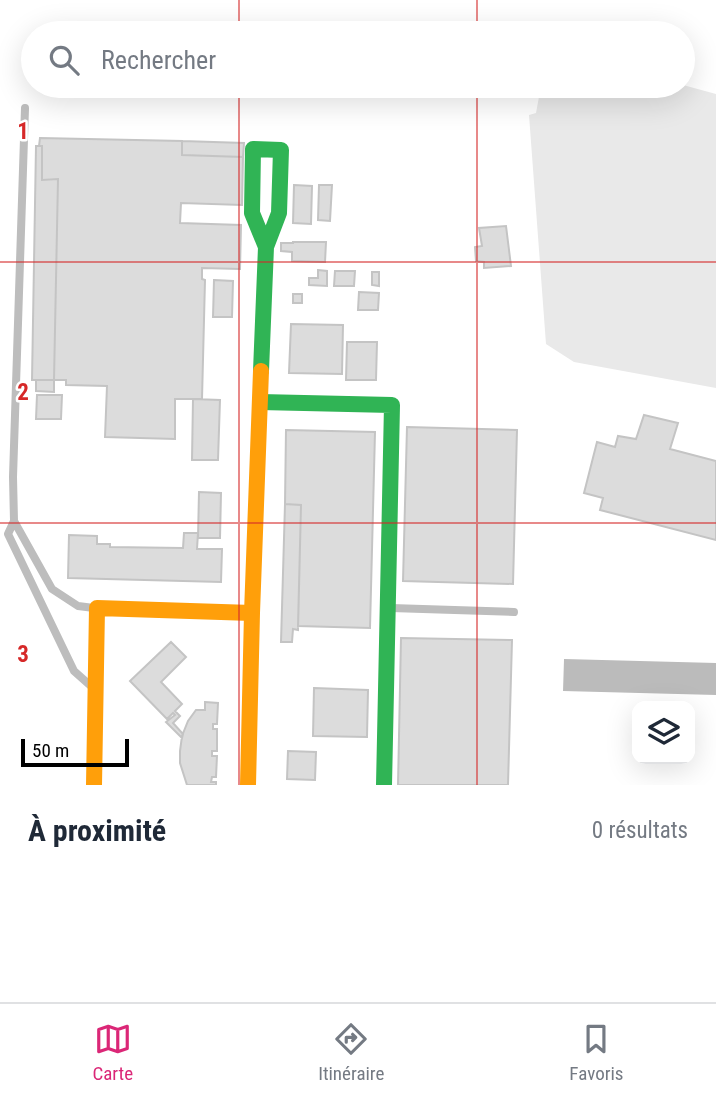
<!DOCTYPE html>
<html lang="fr">
<meta charset="utf-8">
<style>
body{margin:0;font-family:"Roboto Condensed",sans-serif;background:#f6f6f7;color:#1f2937}
.controls{position:absolute;right:21px;bottom:21px;display:grid;overflow:hidden;border-radius:14px;box-shadow:0 7px 28px #0002}
.controls button{width:63px;height:63px;display:grid;place-items:center;padding:0;border:0;border-bottom:2px solid #e0e1e3;background:#fff;color:#1f2937;font:35px sans-serif}
.scale{position:absolute;left:21px;bottom:18px;width:108px;box-sizing:border-box;padding-left:7px;border:4px solid #000;border-top:0;font-size:19px;line-height:24px;white-space:nowrap;color:#000;-webkit-text-stroke:5px #fff;paint-order:stroke}
.list{margin:0;padding:0;list-style:none}
h2{display:flex;justify-content:space-between;align-items:center;height:91px;margin:0;padding:0 28px;font-size:30px}
h2 small{font-size:23px;font-weight:400;color:#747a83}
.icon{flex:none;width:38px;height:38px;fill:none;stroke:currentColor;stroke-width:2;stroke-linecap:round;stroke-linejoin:round}
.map{position:relative;flex:none;width:716px;height:785px;overflow:hidden}
.search{position:absolute;background:#fff;box-shadow:0 7px 28px #0002;left:21px;right:21px;top:21px;height:77px;display:flex;align-items:center;gap:18px;box-sizing:border-box;padding:0 24px;border-radius:38px;color:#747a83;font-size:26px}
.sheet{height:217px;background:#fff}
nav{display:flex;justify-content:space-around;align-items:center;box-sizing:border-box;height:98px;border-top:2px solid #e0e1e3;background:#fff;font-size:19px;color:#747a83}
nav a{display:grid;justify-items:center;gap:4px}
nav .on{color:#db2777}
.map>svg:first-child{display:block}
.green{fill:#e9e9e9}
.water{fill:#bbb}
.building{fill:#dcdcdc;stroke:#c4c4c4;stroke-width:2}
.lines{fill:none;stroke-linecap:round;stroke-linejoin:round}
.lane{stroke:#bdbdbd;stroke-width:8}
.fast{stroke:#30b455;stroke-width:16}
.slow{stroke:#ff9f0a;stroke-width:16}
.grid{fill:none;stroke:#d62828;stroke-width:2;stroke-opacity:0.55}
.grid-label{font-size:23px;text-anchor:middle;font-weight:bold;fill:#d62828;stroke:#fff;stroke-width:5;stroke-linejoin:round;paint-order:stroke}
</style>
<div class="map">
<svg width="716" height="785" viewBox="0 0 716 785">
<rect width="100%" height="100%" fill="#fff"/>
<!-- green -->
<path class="green" d="M683,85L716,94V388L574,362L546,344L529,115L536,113L541,86Z"/>
<!-- water -->
<path class="water" d="M564,659L716,663V695L563,691Z"/>
<!-- building -->
<path class="building" d="M40,138L182,141V155L243,157L242,205L181,203L180,223L241,225L240,269L202,268V279L205,280L202,399H175V439L105,437L107,386L66,385V380H54L58,179L42,180V146H39Z
M182,141L244,143L243,157L182,155Z
M36,146H42V180L58,179L54,380H32Z
M294,185L312,186L311,224L293,223Z
M319,185H332L330,221L318,220Z
M506,226L511,266L484,268V262L476,261L475,247L482,246L479,228Z
M293,242H326L325,262L292,261V252L281,251V243H293Z
M318,270L327,271V286L309,285V278H318Z
M335,271H355L354,286H334Z
M372,272H379V286L372,285Z
M214,280L233,281L232,317H213Z
M359,292L379,293L378,310H358Z
M293,294H302V303H293Z
M291,324L343,325L342,374L289,373Z
M347,342H377L376,380H346Z
M36,380H54V392L36,391Z
M37,395H62L61,419H36Z
M193,399L220,400L218,460H192Z
M644,415L678,423L670,449L716,461V540L600,510L603,498L584,493L597,442L615,447L618,436L636,439Z
M407,427L517,430L513,584L403,581Z
M286,430L375,432L370,628L298,626L301,505L285,504Z
M199,492L221,493L220,538H198Z
M285,504L301,505L298,630L293,629L292,642H281Z
M184,533H198L197,549H222L221,582L68,578L69,535L97,536V544H110V547L183,548Z
M401,638L512,640L508,785H398Z
M171,642L186,657L161,682L182,704L175,711L180,716L173,723L183,734L182,738L166,722L175,715L173,713L167,719L130,681Z
M314,688L368,690L367,737L313,736Z
M205,702L218,703L217,724H213V729H217V751H212V756H217L216,777H212L211,782H216V785H187L180,763V751L182,736L188,721L196,710H205Z
M288,751L316,752L315,780L287,779Z"/>
<g class="lines">
<!-- lane -->
<path class="lane" d="M14,521L13,477L25,108
M391,608L514,612
M92,687L74,671L8,534L14,521L52,589L78,606L94,608"/>
<!-- fast -->
<path class="fast" d="M261,371L266,247L279,213L281,150L253,149L252,213L266,247
M260,402L392,405L384,785"/>
<!-- slow -->
<path class="slow" d="M94,785L97,608L252,613
M248,785L252,613L261,371"/>
</g>
<!-- grid -->
<path class="grid" d="M239,0V33M477,0V33M239,86V785M477,86V785M0,262H716M0,523H716"/>
<g class="grid-label">
<text x="23" y="139">1</text>
<text x="23" y="400">2</text>
<text x="23" y="662">3</text>
</g>
</svg>
<div class="controls">
<button><svg class="icon" aria-label="layers" viewBox="0 0 24 24"><path d="M12 4l9 5-9 5-9-5zM3 14l9 5 9-5"/></svg></button>
</div>
<div class="scale">50 m</div>
<div class="search"><svg class="icon" aria-label="search" viewBox="0 0 24 24"><circle cx="10" cy="10" r="6"/><path d="M15 15l6 6"/></svg>Rechercher</div>
</div>
<section class="sheet">
<h2>À proximité<small>0 résultats</small></h2>
<ul class="list">
</ul>
</section>
<nav>
<a class="on"><svg class="icon" aria-label="map" viewBox="0 0 24 24"><path d="M3 6l6-2 6 2 6-2v14l-6 2-6-2-6 2zM9 4v14M15 6v14"/></svg>Carte</a>
<a><svg class="icon" aria-label="directions" viewBox="0 0 24 24"><path d="M12 3l9 9-9 9-9-9zM9 14v-3h6M13 9l2 2-2 2"/></svg>Itinéraire</a>
<a><svg class="icon" aria-label="saved" viewBox="0 0 24 24"><path d="M7 4h10v16l-5-4-5 4z"/></svg>Favoris</a>
</nav>
